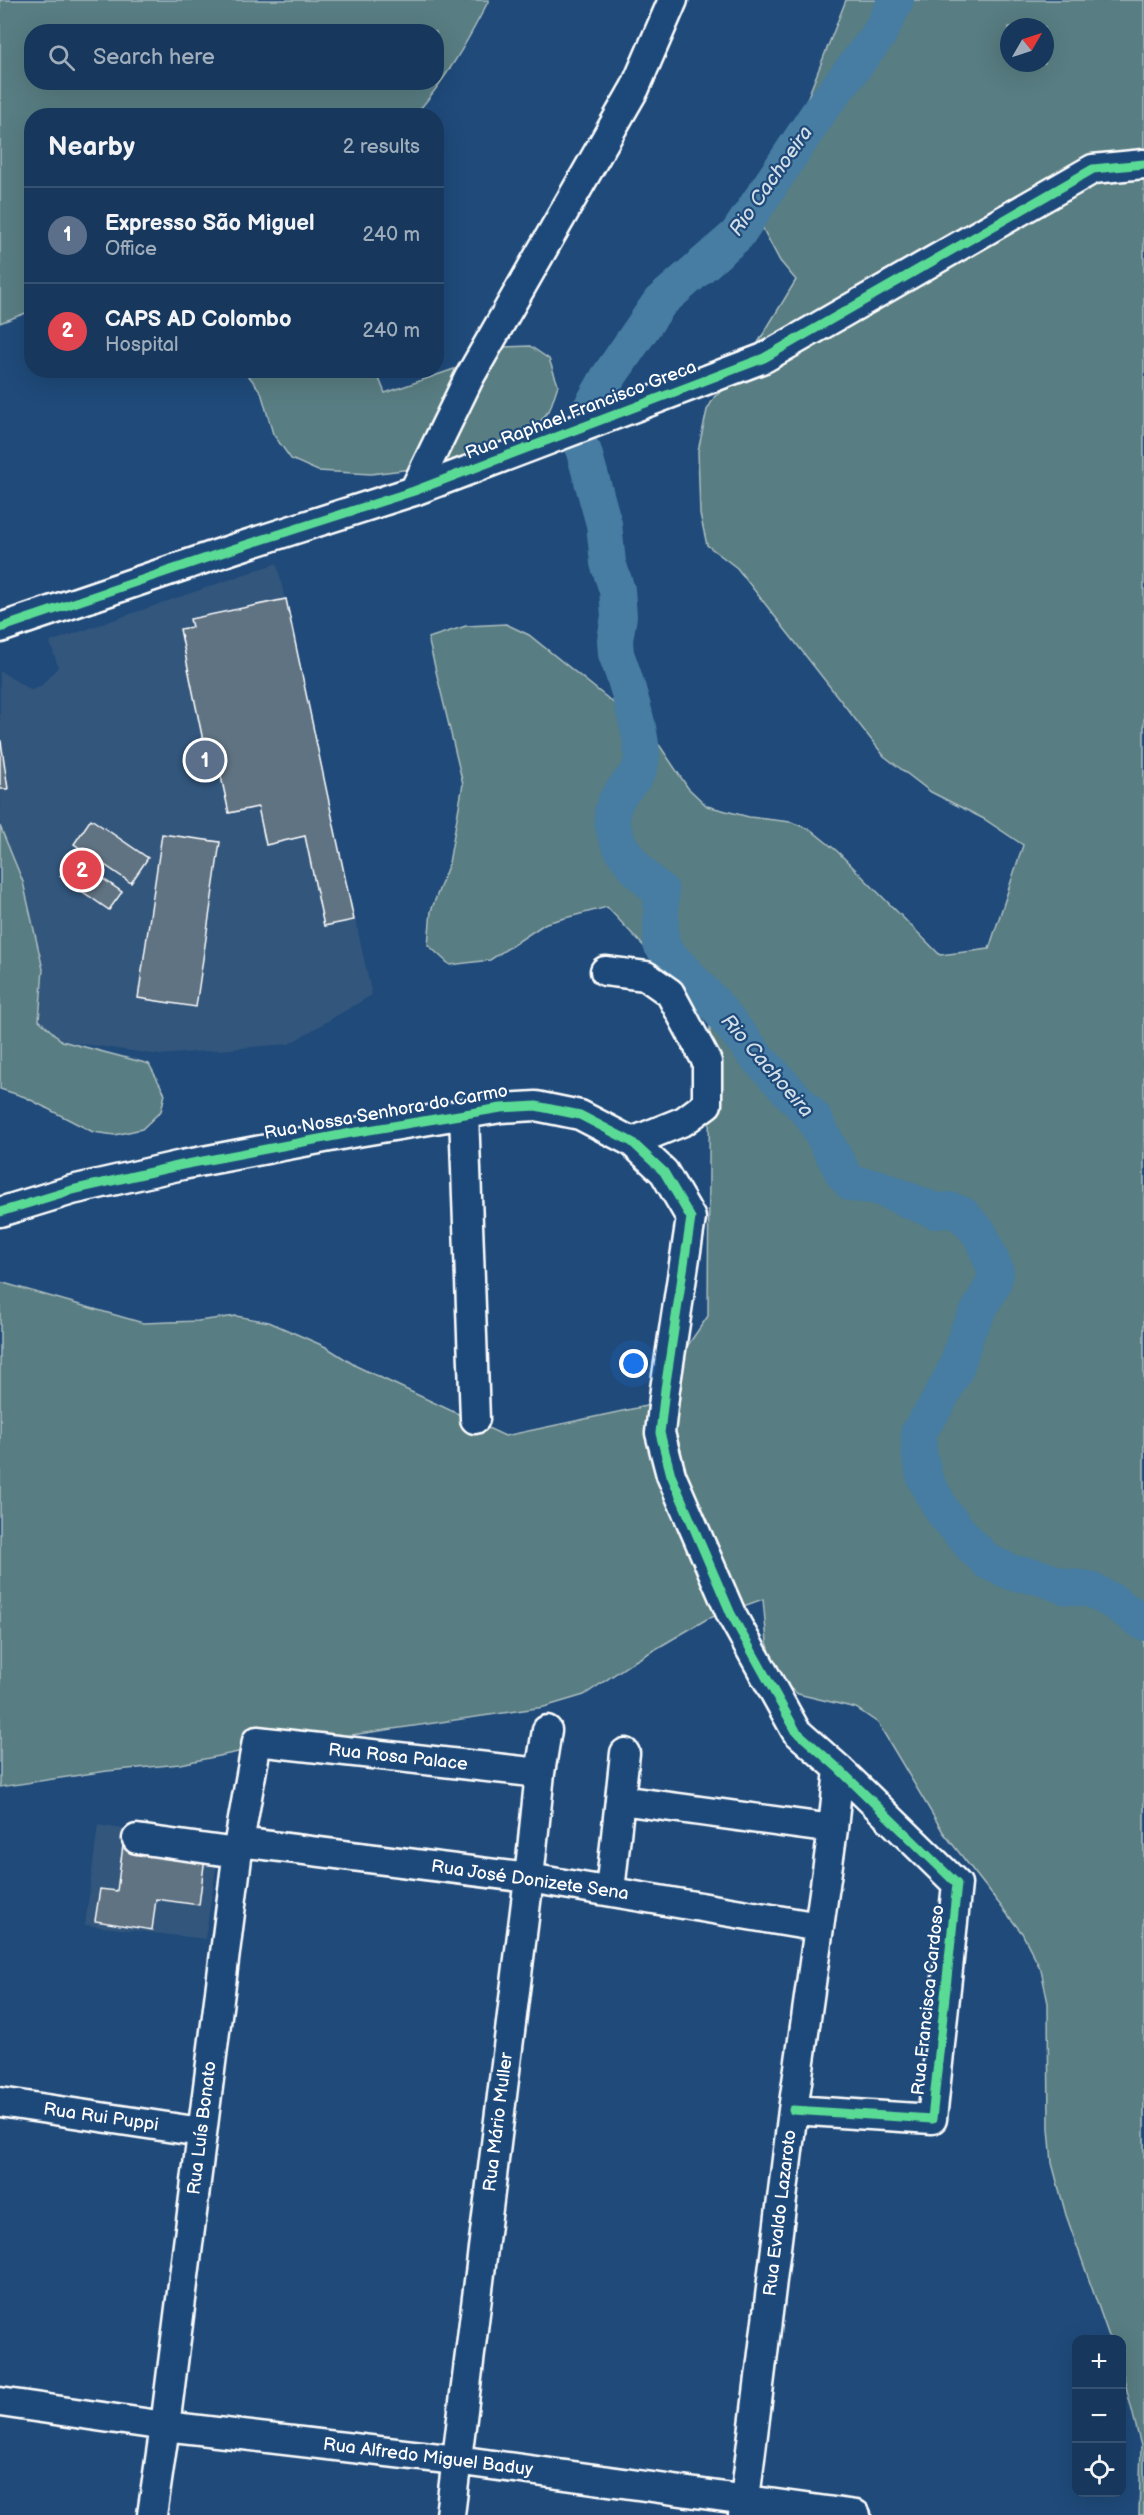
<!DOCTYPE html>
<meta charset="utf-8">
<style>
body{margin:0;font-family:"Balsamiq Sans",sans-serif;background:#244365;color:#f1f3f6}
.controls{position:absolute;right:18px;bottom:18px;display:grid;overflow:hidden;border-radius:12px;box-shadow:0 6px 24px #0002}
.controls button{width:54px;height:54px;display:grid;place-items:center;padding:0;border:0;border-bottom:2px solid #365272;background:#17385c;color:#f1f3f6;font:30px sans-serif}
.compass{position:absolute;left:1000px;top:18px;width:54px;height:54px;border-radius:50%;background:#17385c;box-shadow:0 6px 24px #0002;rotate:51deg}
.you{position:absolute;left:634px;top:1364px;width:21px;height:21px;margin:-15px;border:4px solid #fff;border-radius:50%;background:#1a73e8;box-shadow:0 0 0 9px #1a73e833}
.badge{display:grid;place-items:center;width:39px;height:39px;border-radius:50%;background:#ff9aa2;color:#fff;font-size:20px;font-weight:700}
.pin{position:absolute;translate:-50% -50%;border:3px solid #fff;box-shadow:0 2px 6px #0006}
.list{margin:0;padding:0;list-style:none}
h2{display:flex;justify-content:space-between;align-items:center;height:78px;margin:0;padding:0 24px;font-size:26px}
h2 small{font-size:20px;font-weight:400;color:#9eacbb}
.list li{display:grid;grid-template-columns:39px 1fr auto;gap:18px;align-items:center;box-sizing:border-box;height:96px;padding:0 24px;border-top:2px solid #365272}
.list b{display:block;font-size:22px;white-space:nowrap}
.list p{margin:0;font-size:20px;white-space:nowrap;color:#9eacbb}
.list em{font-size:20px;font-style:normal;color:#9eacbb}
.icon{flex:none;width:33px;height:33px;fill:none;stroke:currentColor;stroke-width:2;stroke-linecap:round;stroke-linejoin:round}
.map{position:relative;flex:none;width:1144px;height:2515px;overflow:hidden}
.search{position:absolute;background:#17385c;box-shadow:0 6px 24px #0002;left:24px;top:24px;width:420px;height:66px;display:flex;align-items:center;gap:15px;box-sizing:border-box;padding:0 21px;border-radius:24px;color:#9eacbb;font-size:22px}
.panel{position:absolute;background:#17385c;box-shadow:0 6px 24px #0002;left:24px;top:108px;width:420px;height:270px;border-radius:24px}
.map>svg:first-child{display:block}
.built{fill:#33567c}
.green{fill:#597d82;stroke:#acbec0;stroke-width:1.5;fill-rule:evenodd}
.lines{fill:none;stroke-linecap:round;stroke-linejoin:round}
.river{stroke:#467da2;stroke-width:36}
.building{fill:#617382;stroke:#fff;stroke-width:1.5}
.minor-casing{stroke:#fff;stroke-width:33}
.minor{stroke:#1f4a7a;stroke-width:28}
.cycleway-casing{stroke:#1f4a7a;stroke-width:13}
.cycleway{stroke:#5adb95;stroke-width:9}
.labels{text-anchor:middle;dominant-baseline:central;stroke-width:4.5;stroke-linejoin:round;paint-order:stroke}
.street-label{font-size:18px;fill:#fff;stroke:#1f4a7a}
.water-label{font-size:20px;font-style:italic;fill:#d1dee8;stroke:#1f4a7a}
</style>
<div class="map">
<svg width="1144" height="2515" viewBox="0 0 1144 2515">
<rect width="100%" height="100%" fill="#1f4a7a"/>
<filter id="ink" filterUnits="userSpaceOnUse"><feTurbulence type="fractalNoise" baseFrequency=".0167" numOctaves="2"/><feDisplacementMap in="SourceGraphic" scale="12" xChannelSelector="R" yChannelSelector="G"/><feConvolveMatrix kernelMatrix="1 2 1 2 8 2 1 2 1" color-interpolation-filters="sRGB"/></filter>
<g filter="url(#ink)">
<!-- built -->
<path class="built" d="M277,563L372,995L289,1044L160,1055L61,1041L39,1020L43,969L23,882L0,826V671L31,690L41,686L58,667L50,642Z
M98,1825L220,1845L205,1939L85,1925Z"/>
<!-- green -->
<path class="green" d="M0,0H489C466,44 447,78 415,115L32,116L31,311L0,323ZM32,32H436V82H32Z
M846,0H1144V2515H1139L1141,2446L1122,2371V2340L1110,2339L1066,2215L1052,2163L1049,2128L1048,2003L1041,1970L1022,1933L943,1832L878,1723L856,1708L798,1694L779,1680L767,1642L763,1599L707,1619L630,1664L584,1695L544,1707L248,1750L180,1764L107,1771L0,1787V1282L143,1323L198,1321L236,1316L269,1322L326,1347L356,1366L505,1436L646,1406L708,1316L710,1017L607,907L546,923L490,960L450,965L428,945L431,911L449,863L463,784L428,638L466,626L506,624L529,635L636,721L660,746L688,788L707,806L749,817L791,822L811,830L837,851L940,955L989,949L1023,845L984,819L931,792L884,756L737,568L707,545L700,514L698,451L707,410L715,396L733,384L796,280L780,261L763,229L759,211L762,182L777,145L804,107ZM1009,27H1045V63H1009Z
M530,346L549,359L558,385L550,409L536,427L510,447L460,463L371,474L318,471L291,459L273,434L261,392L245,371H376L385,393L480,360L503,347Z
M0,826L23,882L43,969L39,1020L62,1041L149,1064L165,1094L161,1111L142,1129L115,1135L93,1132L25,1097L0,1089Z"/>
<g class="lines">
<!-- river -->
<path class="river" d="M590,409L607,379L660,302L737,235L821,109L878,36L896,0
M584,452L604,524L608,563L617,590L619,616L615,640L616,654C625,677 642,733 642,756C641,777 626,783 617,799C598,830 637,874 661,891V944L668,954L713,1002L756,1056L813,1117L844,1175L852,1184L877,1187L935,1211L950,1210L962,1214L980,1234L996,1271L993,1284L968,1330L956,1368L936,1406L919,1431V1452L925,1479L943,1512L969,1543L988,1562L1013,1573L1039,1577L1063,1586L1089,1589L1112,1601L1144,1623"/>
</g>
<!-- building -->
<path class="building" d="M286,599L354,920L324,926L305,836L266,845L258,807L229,813L217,758L207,760L180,629L192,627L190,619Z
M1,741L8,789H0V741Z
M91,819L148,858L131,883L74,844Z
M162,834L220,842L196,1007L138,998Z
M73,858L122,892L109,910L60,876Z
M123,1845L205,1857L199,1905L156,1899L152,1930L95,1921L100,1889L117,1891Z"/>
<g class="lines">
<!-- minor casing -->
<g class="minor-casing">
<path id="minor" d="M414,491L469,378L635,88L673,0
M0,628L233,549L414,491L764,358L1093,169L1144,164
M605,971L646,976L670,993L707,1062V1104L684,1121L632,1142
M464,1113L475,1419
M0,1212L72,1190L182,1165L351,1133L501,1108L536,1106L580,1115L632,1142L664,1172L691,1218L665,1389L660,1433L671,1475L731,1614L796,1731L839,1769L957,1884L932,2119L793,2110
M620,1800L833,1829
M137,1839L237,1853
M239,1842L529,1878L819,1927
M610,1891L625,1753
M0,2102L201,2132
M0,2402L165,2426L456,2460L856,2515
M152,2515L165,2426L239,1842L257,1741L540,1773
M450,2515L529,1878L540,1773L547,1730
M743,2515L793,2110L833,1829L839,1769"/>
</g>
<!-- minor -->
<use href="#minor" class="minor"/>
<!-- cycleway casing -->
<g class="cycleway-casing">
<path id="cycleway" d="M0,628L233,549L414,491L764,358L1093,169L1144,164
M0,1212L72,1190L182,1165L351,1133L501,1108L536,1106L580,1115L632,1142L664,1172L691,1218L665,1389L660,1433L671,1475L731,1614L796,1731L839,1769L957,1884L932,2119L793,2110"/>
</g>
<!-- cycleway -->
<use href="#cycleway" class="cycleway"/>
</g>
</g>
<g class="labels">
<!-- street labels -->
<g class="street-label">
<text transform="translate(581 410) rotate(-21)">Rua Raphael Francisco Greca</text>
<text transform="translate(386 1112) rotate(-10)">Rua Nossa Senhora do Carmo</text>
<text transform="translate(398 1757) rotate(6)">Rua Rosa Palace</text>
<text transform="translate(530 1880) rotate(8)">Rua José Donizete Sena</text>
<text transform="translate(928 2000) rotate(-84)">Rua Francisca Cardoso</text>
<text transform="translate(101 2117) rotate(8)">Rua Rui Puppi</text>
<text transform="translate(498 2122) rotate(-83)">Rua Mário Muller</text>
<text transform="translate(202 2128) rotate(-83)">Rua Luís Bonato</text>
<text transform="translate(780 2213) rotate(-83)">Rua Evaldo Lazaroto</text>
<text transform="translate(428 2457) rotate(7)">Rua Alfredo Miguel Baduy</text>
</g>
<!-- water labels -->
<g class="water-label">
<text transform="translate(771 181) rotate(-55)">Rio Cachoeira</text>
<text transform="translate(767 1066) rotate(49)">Rio Cachoeira</text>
</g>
</g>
</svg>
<div class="controls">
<button>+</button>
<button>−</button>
<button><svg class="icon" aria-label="locate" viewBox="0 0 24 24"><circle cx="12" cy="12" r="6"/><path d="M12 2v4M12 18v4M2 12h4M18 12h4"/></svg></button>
</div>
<svg class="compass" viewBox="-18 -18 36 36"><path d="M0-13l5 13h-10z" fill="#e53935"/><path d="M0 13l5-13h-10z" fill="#9eacbb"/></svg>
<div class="you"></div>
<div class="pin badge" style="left:205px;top:760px;background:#5c6f8a">1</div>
<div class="pin badge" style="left:82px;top:870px;background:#e0444e">2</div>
<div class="search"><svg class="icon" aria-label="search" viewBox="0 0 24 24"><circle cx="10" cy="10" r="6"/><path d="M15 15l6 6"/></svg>Search here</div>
<section class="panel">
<h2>Nearby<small>2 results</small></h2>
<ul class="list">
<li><span class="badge" style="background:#5c6f8a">1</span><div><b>Expresso São Miguel</b><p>Office</p></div><em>240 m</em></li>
<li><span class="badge" style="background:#e0444e">2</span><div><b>CAPS AD Colombo</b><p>Hospital</p></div><em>240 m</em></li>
</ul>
</section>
</div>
